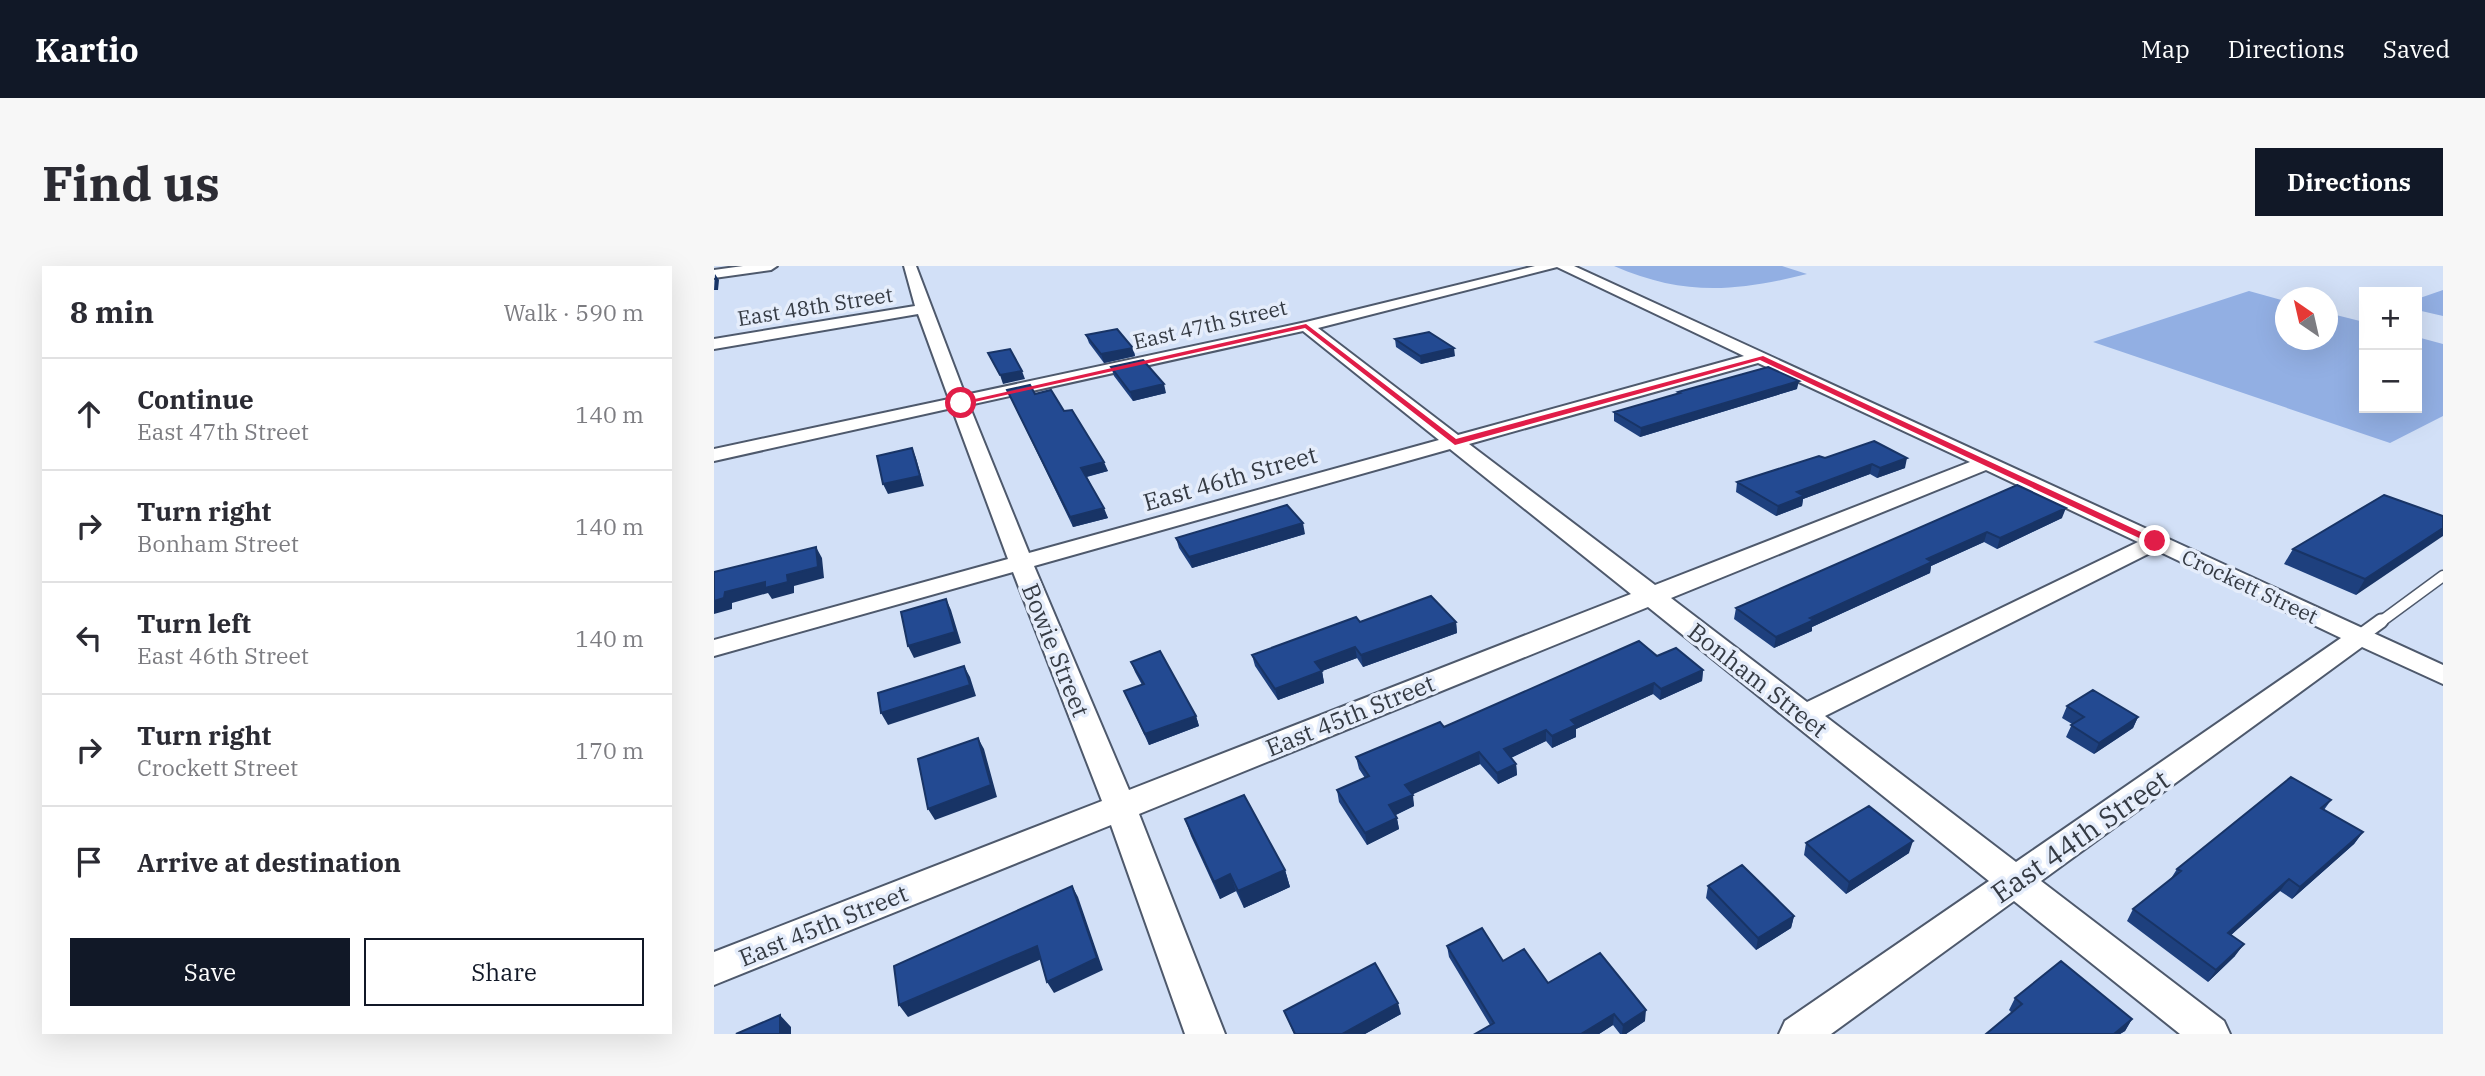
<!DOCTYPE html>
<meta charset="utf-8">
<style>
body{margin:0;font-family:"IBM Plex Serif",serif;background:#f7f7f7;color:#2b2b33}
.controls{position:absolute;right:21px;top:21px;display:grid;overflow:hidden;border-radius:0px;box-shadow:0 7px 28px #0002}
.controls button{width:63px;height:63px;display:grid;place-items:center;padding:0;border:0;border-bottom:2px solid #e1e1e2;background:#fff;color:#2b2b33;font:35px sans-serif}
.compass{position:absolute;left:1561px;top:21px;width:63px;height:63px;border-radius:50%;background:#fff;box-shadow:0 7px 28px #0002;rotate:326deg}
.stop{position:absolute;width:21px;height:21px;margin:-16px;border:5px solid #e11d48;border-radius:50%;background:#fff}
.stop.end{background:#e11d48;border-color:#fff;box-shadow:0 2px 7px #0008}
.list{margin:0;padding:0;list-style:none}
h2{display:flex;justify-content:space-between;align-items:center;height:91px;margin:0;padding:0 28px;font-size:30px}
h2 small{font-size:23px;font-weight:400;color:#7c7c81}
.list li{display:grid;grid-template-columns:46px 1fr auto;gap:21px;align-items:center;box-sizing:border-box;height:112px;padding:0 28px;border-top:2px solid #e1e1e2}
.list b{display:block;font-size:26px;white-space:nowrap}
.list p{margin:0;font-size:23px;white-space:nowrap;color:#7c7c81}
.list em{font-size:23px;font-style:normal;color:#7c7c81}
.actions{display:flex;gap:14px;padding:21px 28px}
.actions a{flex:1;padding:16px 0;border:2px solid #111827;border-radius:0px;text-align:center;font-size:24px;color:#111827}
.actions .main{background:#111827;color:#fff}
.icon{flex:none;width:38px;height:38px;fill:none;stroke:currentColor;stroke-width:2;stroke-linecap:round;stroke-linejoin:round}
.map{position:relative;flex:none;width:1729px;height:768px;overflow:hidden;border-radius:0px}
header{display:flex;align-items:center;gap:42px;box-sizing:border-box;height:98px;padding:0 35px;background:#111827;color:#fff}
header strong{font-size:33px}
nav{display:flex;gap:38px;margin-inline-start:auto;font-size:24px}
.intro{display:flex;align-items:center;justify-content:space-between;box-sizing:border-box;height:168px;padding:0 42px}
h1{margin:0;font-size:49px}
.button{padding:18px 32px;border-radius:0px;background:#111827;color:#fff;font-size:24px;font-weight:700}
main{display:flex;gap:42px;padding:0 42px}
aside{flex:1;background:#fff;border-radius:0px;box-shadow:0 7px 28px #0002}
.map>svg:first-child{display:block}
.green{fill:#92afe3}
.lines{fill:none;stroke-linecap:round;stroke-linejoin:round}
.lane-far1-casing{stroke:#4e596c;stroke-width:13}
.lane-casing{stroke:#4e596c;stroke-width:17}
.street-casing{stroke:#4e596c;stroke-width:4}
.lane-far1{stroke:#fff;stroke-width:10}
.lane{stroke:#fff;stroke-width:13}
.street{fill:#fff;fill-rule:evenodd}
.wall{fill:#1e407e}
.shaded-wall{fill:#183466}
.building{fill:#234a92;stroke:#183466;stroke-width:2}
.route{fill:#e11d48}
.labels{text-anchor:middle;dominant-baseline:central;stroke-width:7;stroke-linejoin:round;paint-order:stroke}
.far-street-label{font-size:21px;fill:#353b44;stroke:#e5edfb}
.street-label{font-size:24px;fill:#353b44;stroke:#e5edfb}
.near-street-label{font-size:28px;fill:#353b44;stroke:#e5edfb}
</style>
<header>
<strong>Kartio</strong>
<nav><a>Map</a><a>Directions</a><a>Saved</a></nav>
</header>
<div class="intro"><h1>Find us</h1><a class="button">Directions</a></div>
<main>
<aside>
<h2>8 min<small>Walk · 590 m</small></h2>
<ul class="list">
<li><svg class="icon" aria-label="ahead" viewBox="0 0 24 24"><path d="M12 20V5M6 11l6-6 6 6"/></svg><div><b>Continue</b><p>East 47th Street</p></div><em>140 m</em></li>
<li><svg class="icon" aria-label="right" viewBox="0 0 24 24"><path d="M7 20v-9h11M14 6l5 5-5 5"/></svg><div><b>Turn right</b><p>Bonham Street</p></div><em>140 m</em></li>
<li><svg class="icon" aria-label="left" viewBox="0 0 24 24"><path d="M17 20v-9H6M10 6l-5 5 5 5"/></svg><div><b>Turn left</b><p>East 46th Street</p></div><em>140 m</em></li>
<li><svg class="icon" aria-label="right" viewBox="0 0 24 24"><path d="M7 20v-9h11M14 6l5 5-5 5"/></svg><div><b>Turn right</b><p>Crockett Street</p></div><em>170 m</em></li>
<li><svg class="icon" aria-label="arrive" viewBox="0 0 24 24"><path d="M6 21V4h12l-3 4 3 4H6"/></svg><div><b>Arrive at destination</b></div></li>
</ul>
<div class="actions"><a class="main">Save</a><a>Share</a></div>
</aside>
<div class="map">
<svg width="1729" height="768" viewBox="0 0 1729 768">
<rect width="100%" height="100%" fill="#d2e0f7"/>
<!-- green -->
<path class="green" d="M900,0H1068L1093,8C1021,26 969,30 900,0Z
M1729,24V50L1703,44V33Z
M1535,25L1571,35L1572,74H1614V47L1650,56V142H1703V71L1729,78V150L1676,177L1379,76Z"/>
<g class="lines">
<!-- lane-far1 casing -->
<g class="lane-far1-casing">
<path id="lane-far1" d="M1665,357L1729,310"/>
</g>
<!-- lane casing -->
<g class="lane-casing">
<path id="lane" d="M1645,371L1667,355"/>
</g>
<!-- street casing -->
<g class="street-casing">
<path id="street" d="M29,0H63L57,4L0,12V4Z
M190,0H202L251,129L592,56L821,0H860L1729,399V418L1648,381L1327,615L1510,755L1516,768H1466L1300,635L1117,768H1065L1071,755L1275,615L934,341L425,548L511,768H471L397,559L0,719V686L388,535L299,306L0,390V374L294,293L238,142L0,195V183L235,133L204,48L0,83V73L201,40ZM843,1L1030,90L744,169L604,62ZM589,65L725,174L315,287L255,139ZM1044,97L1256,196L941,319L755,178ZM736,183L917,328L415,524L320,300ZM1272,204L1424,276L1093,436L957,332ZM1442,284L1627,372L1302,596L1111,450Z"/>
</g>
<!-- lane-far1 -->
<use href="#lane-far1" class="lane-far1"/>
<!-- lane -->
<use href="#lane" class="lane"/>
<!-- street -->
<use href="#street" class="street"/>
</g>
<!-- wall -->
<path class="wall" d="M372,69L419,82L421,90L390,97L375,77Z
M681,73L741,90L707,98L682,81Z
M397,101L452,127L419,135L400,110Z
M1083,123L926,171L900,155V146L964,128V126Z
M293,124L321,128L350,145L394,205L373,211L394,252L359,261Z
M1111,192L1191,202L1163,212L1156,208L1089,233L1088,240L1062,250L1022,226L1023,216Z
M1303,219L1348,252L1283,283L1270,276L1217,300L1216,307L1098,361V365L1060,382L1020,353L1022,342Z
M1729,250L1642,329L1570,298L1579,283Z
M591,268L478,302L465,282L462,272Z
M646,356H742L743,367L649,401L643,392L608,405L610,417L564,434L541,400L538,389Z
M417,396L482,450L485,460L435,479L410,425L428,419L421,406Z
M989,404L988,415L946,434L939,428L862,463V471L838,482L832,475L797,492L802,498L803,509L784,518L766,498L698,528L700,540L682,549L685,563L653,579L625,536L623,524L651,512L645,503L642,491L730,461Z
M1353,440L1424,451L1419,462L1380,488L1352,471L1358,458L1348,452Z
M1617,534L1610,544L1649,566L1640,578L1578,633L1566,625L1517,669L1521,690L1494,716L1413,655L1419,643L1456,614L1463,603Z
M471,553L571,604L576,621L530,642L522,625L506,633L477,570Z
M1092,577L1195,587L1132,628L1090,589Z
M994,620L1080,650L1077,662L1042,684L992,632Z
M733,680L789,695L834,717L931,755L912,768H906L899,759L885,768H761L776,759L735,691Z
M1301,732L1418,753L1411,765L1406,768H1272L1298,747L1295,744Z
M570,745L687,748L651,768H580Z"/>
<!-- shaded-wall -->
<path class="shaded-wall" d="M1,8L5,14L4,24H0Z
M419,82L421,90L390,97L387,88Z
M740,82L741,90L707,98L706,90Z
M308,105L311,113L289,118L286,109Z
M1085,115L1083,123L926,171L927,162Z
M450,118L452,127L419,135L416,126Z
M198,182L202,192L210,220L174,228L169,218Z
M1193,192L1191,202L1163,212L1166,202Z
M390,196L394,205L371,211L367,202Z
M1158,198L1156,208L1089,233L1088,240L1062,250L1064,240L1083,226Z
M390,242L394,252L359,261L356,251Z
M1352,242L1348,252L1283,283L1286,272Z
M589,257L591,268L478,302L475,291Z
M1729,262V270L1642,329L1651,313Z
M1273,266L1270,276L1217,300L1216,307L1098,361V365L1060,382L1062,371L1096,352L1213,293Z
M102,281L108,292L110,312L80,320V327L58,333L54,327L18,337V343L0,348V335L11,326L73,309Z
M232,333L237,344L247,377L200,392L194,380Z
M742,356L743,367L649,401L647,389Z
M641,381L643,392L603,407L601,396Z
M250,400L256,411L262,430L174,459L167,447Z
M989,404L988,415L946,434L947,423Z
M608,405L610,417L564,434L561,423Z
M940,417L939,428L862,463V471L838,482V470L857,454Z
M482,450L485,460L435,479L431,468Z
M1424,451L1419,462L1380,488L1385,477Z
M832,464V475L790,495V483Z
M264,472L270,483L283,531L221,554L214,543Z
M765,486L766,498L693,531L691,519Z
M802,498L803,509L784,518L783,507Z
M699,529L700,540L677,551L675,539Z
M683,552L685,563L653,579L651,567Z
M1649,566L1640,578L1578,633L1586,621Z
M1199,575L1195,587L1132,628L1135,616Z
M571,604L576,621L530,642L524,625Z
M516,608L522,625L506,633L500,616Z
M1575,613L1566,625L1506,679L1514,667Z
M358,620L364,631L389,704L340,727L333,716Z
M1080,650L1077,662L1042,684L1044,672Z
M1530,678L1521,690L1494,716L1502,704Z
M323,680L330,692L194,751L185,739Z
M684,737L687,748L651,768H628Z
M932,744L931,755L912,768H908L909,759Z
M900,748L899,759L885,768H867Z
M66,749L77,761V768H66Z
M1418,753L1411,765L1406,768H1400Z"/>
<!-- building -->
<path class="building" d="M403,63L419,82L387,88L372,69Z
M715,66L740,82L706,90L681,73Z
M296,83L308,105L286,109L274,87Z
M429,94L450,118L416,126L397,101Z
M1054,101L1085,115L927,162L900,146L966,127L964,126Z
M316,119L321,128L337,124L350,145L358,144L390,196L367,202L390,242L356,251L293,124Z
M1160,175L1193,192L1166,202L1158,198L1083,226L1090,230L1064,240L1023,216L1105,190L1111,192Z
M198,182L206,210L169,218L163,190Z
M1303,219L1352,242L1286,272L1273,266L1213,293L1218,296L1096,352L1100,354L1062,371L1022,342Z
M1670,229L1729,250V262L1651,313L1579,283Z
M573,239L589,257L475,291L462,272Z
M102,281L104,301L73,309L74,316L51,322V316L11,326L10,332L0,335V306Z
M717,330L742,356L647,389L641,381L601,396L608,405L561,423L538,389L642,351L646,356Z
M232,333L241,366L194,380L187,346Z
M925,375L943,390L962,382L989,404L947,423L940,417L857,454L862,459L838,470L832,464L790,483L802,498L783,507L765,486L691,519L699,529L675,539L683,552L651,567L623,524L655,510L642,491L726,456L730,461Z
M446,385L482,450L431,468L410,425L430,418L417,396Z
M250,400L256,419L167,447L164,427Z
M1379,424L1424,451L1385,477L1357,459L1370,451L1353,440Z
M264,472L277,519L214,543L204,493Z
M1577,511L1617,534L1607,542L1649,566L1586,621L1575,613L1514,667L1530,678L1502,704L1419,643L1467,605L1463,603Z
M530,529L571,604L524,625L516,608L500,616L471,553Z
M1155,540L1199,575L1135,616L1092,577Z
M1028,599L1080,650L1044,672L994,620Z
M358,620L383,692L333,716L323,680L185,739L180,700Z
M768,662L789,695L810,683L834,717L886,687L932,744L909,759L900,748L867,768H761L780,757L733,680Z
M1347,695L1418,753L1400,768H1272L1308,738L1301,732Z
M661,697L684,737L628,768H581L570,745Z
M66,749V768H22Z"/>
<!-- route -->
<path class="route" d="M592,58L742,173L1049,90L1446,275L1438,278L1046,94L741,179L591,62L247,139L243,137Z"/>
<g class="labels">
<!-- far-street labels -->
<g class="far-street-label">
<text transform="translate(101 40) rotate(-9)">East 48th Street</text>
<text transform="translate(496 58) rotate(-13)">East 47th Street</text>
<text transform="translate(1536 320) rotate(25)">Crockett Street</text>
</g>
<!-- street labels -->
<g class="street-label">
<text transform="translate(516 212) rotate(-16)">East 46th Street</text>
<text transform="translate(342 384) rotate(68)">Bowie Street</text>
<text transform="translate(1044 414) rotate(38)">Bonham Street</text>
<text transform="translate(636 449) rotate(-22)">East 45th Street</text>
<text transform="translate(109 659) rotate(-22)">East 45th Street</text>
</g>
<!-- near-street labels -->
<g class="near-street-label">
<text transform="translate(1366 570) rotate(-35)">East 44th Street</text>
</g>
</g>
</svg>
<div class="controls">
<button>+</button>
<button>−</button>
</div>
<svg class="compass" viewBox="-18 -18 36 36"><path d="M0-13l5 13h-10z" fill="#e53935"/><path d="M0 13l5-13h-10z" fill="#7c7c81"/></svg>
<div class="stop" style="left:247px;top:137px"></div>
<div class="stop end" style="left:1441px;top:275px"></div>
</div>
</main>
